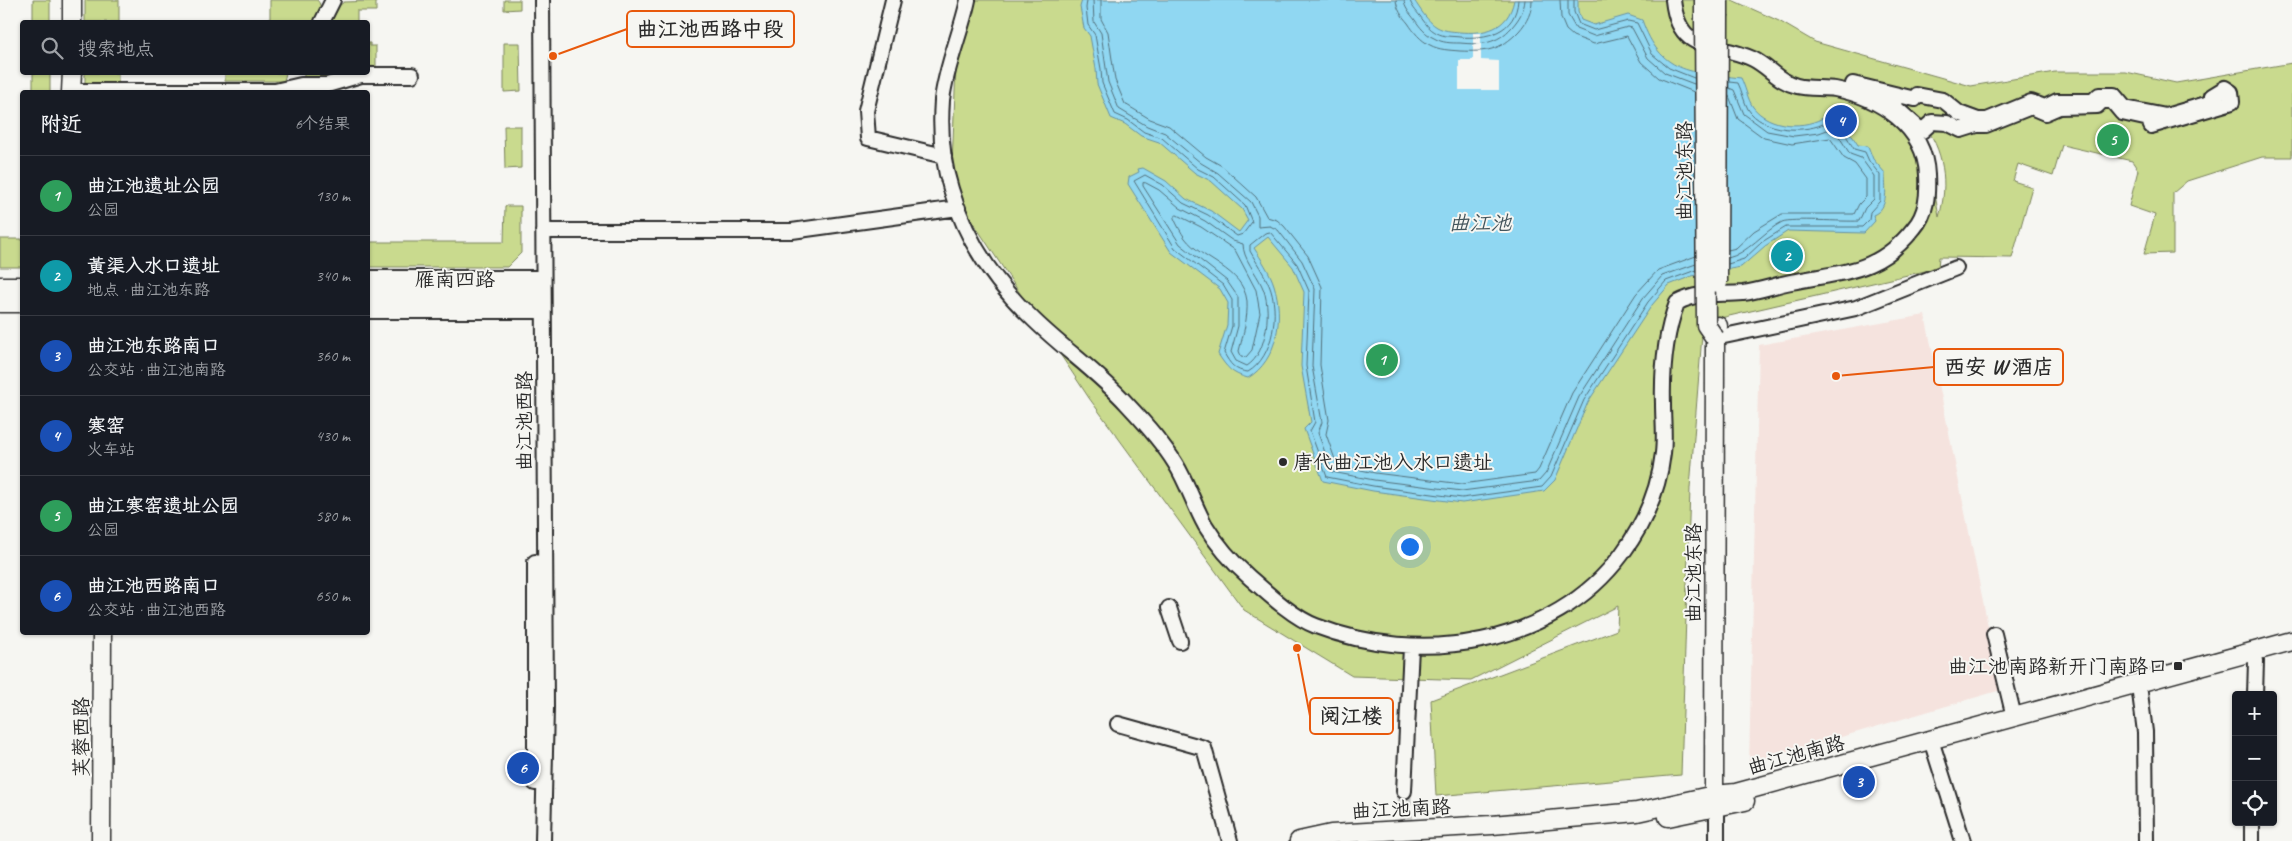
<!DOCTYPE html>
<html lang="zh">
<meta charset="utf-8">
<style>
body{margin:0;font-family:Caveat,"LXGW WenKai TC",sans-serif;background:#20242c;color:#f1f3f6}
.controls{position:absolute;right:15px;bottom:15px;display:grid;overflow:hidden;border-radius:5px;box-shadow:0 1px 4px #0004}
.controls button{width:45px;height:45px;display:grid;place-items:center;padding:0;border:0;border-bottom:1px solid #363941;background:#171b24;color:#f1f3f6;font:25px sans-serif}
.you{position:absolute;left:1409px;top:546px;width:18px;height:18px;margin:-12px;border:4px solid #fff;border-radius:50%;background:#1a73e8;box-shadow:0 0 0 8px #1a73e833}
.badge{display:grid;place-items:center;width:32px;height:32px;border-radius:50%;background:#0b8043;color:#fff;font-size:16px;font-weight:700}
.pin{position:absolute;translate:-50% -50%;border:2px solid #fff;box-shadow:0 1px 5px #0006}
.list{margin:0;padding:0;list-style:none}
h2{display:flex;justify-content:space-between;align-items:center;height:65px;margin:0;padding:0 20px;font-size:21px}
h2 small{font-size:16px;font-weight:400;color:#9ea1a6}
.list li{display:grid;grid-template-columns:32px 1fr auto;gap:15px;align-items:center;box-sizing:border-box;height:80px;padding:0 20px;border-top:1px solid #363941}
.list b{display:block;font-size:19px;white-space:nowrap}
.list p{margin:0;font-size:16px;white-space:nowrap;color:#9ea1a6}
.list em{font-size:16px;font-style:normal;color:#9ea1a6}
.icon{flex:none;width:28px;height:28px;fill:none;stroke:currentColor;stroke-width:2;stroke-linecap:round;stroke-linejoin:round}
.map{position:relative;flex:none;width:2292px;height:841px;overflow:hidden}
.search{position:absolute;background:#171b24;box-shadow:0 1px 4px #0004;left:20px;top:20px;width:350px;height:55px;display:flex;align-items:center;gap:12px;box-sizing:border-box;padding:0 18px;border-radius:5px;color:#9ea1a6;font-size:19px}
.panel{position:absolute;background:#171b24;box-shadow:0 1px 4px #0004;left:20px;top:90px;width:350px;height:545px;border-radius:5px}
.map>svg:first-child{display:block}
.built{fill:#f5e3de}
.green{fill:#c9da8e;stroke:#7a825c;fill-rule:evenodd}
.water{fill:#90d7f2;stroke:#6892a2}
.pier{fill:#f6f6f2}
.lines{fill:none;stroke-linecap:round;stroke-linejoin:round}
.shore{stroke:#53707b;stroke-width:1}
.minor-tunnel{stroke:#cdcdca;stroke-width:14;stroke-dasharray:14 7;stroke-linecap:butt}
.minor-casing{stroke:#2b2b2b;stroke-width:18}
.major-casing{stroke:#2b2b2b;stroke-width:21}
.minor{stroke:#f6f6f2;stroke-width:14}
.major{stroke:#f6f6f2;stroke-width:18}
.major-bridge-casing{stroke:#2b2b2b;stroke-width:21;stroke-linecap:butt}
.major-bridge{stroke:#f6f6f2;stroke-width:18}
.poi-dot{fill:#2b2b2b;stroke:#f6f6f2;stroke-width:2}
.labels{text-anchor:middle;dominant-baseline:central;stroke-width:4;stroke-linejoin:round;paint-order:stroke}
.street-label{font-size:20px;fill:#2b2b2b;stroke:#f6f6f2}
.poi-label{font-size:20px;fill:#2b2b2b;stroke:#f6f6f2;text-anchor:start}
.water-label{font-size:21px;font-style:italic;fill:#44565d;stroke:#f6f6f2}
.leader{fill:none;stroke:#e8590c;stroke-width:2}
.callout-dot{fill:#e8590c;stroke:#f6f6f2;stroke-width:2}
.callout{fill:#f6f6f2;stroke:#e8590c;stroke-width:2}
.callout-label{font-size:21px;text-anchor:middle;font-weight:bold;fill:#2b2b2b}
</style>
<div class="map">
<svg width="2292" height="841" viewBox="0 0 2292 841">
<rect width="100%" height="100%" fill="#f6f6f2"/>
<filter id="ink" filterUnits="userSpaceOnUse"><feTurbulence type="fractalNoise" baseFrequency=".02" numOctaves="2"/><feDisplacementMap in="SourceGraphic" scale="10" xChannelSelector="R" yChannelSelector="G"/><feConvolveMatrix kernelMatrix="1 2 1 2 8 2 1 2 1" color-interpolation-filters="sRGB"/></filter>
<g filter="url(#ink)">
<!-- built -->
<path class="built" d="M1925,315L2001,690L1749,764L1759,345Z"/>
<!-- green -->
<path class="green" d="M33,0H50V22H33Z
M85,0H119V22H85Z
M270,0H317C324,7 318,15 314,22H270Z
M504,0H520V9L504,10Z
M965,0H1732L1779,21L1815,42L1971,86L2055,72H2126L2176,83L2292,63V157H2262L2187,181L2173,193V253L2144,254L2155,215L2129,206L2138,170L2132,161L2062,145L2053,176L2018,164L2013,181L2032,187L2012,258L1939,257L1938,268L1703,322L1690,488L1681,775L1436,796L1431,700L1617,630L1618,606L1471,680L1352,676L1244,610L1089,398L951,189L957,43ZM1862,79L1886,88L1916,117ZM1922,122C1944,149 1949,184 1939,217Z
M376,1V11H357V22H331L340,5L344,2Z
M368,43H370V46H376V69H368Z
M504,43H520L521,91L504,92Z
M303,72L346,73L329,79H305Z
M33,73H50V92H33Z
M85,73H118V87H85Z
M225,73V72L286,73L284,81H225Z
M504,126H521V168L505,169Z
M505,206H521V253L507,267H368V242H504Z
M0,239H22V267H0Z"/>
<!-- water -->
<path class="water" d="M1082,0H1414C1420,9 1427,21 1437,27C1444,31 1451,31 1459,32C1485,34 1508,30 1514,0H1578V11L1581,20L1594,25L1628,15L1642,20C1661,74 1690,72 1741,78C1745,86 1748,100 1753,107C1769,128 1806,130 1826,116C1843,120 1849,131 1858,145L1868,146L1873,159L1885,173C1885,187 1890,208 1873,215L1875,221L1864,233L1788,231L1765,246L1741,267L1692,276L1669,285L1652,305L1588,402L1555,480L1544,491L1462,503L1373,491L1323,481L1304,429L1311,422L1301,366L1304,292L1293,267L1268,237L1254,248C1261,259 1270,272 1274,285C1284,317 1278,360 1248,378C1232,374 1227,368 1218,354L1227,325L1228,303L1220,289L1171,252L1128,184L1129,177L1139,172L1138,169L1143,168L1166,181L1186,199L1211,211L1239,232L1248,220L1242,209L1211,181L1195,173L1159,142L1141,136L1125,124L1111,118L1097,84L1096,69L1090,36L1084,28L1080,7Z"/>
<!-- pier -->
<path class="pier" d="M1473,33H1481V60L1499,61V90H1459V60H1473Z"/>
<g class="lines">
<!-- shore -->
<path class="shore" d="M1087,0L1086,8L1088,25L1095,35L1101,69L1102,83L1115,114L1128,120L1144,132L1162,138L1198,169L1214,177L1245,205L1252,222L1243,234L1237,236L1208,215L1183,203L1163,185L1145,175L1134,181L1175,248L1223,285L1232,300V326L1224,353C1230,364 1235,371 1248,372C1274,357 1280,311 1269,285C1264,273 1256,262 1250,251V245L1265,233L1270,232L1297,264L1309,291L1306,366L1315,422L1310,431L1327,477L1373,486L1462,498L1542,487L1551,477L1584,400L1648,302L1666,281L1696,270
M1093,0L1094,22L1101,33L1108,82L1119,109L1147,126L1165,133L1201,163L1218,173L1251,202L1258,216V227L1270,226L1278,230L1302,261L1315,289L1312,366L1322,422L1318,433L1332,472L1374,480L1462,491L1539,481L1546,473L1579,397L1643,298L1662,276L1696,264
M1101,0V19L1108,32L1115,80L1125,104L1150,119L1169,126L1206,157L1222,166L1256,197L1267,217L1277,220L1284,226L1308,256L1322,287L1320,365L1329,420L1326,434L1337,465L1375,473L1462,484L1535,474L1539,469L1572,393L1636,294L1658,270L1696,256
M1396,0C1397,10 1402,16 1408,23C1414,32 1420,40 1430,45C1439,50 1449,50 1460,51C1486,52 1500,51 1519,31C1527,22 1532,12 1532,0
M1404,0C1404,8 1410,13 1415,20C1420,27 1425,34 1434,38C1442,43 1451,43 1460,43C1482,45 1497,44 1512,27C1519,19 1524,11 1525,0
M1410,0C1411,6 1416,11 1420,16C1425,23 1429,29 1437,33C1444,37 1452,36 1460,37C1486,39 1516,33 1518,0
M1560,0L1561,18L1566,30L1573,36L1594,44L1627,36L1641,62L1659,78L1694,92
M1568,0V15L1576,29L1594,36L1628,27L1632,28L1648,58L1665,73L1694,84
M1574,0V12L1579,24L1594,30L1628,21L1637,23L1652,54L1669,68L1694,78
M1146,183L1159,190L1180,208L1205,221L1233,241L1243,244C1243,259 1256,272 1262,286C1272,306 1268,353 1247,366L1236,361L1231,352L1238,326V297L1227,281L1180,244L1143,186V183Z
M1177,215L1201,227L1235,250L1256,290L1260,313L1252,350L1246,357L1241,356L1239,351C1243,335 1248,318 1247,301C1243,268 1202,261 1185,238C1181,232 1177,225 1174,218Z
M1728,250L1736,248L1754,231L1782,214H1854L1859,204L1866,197V179L1855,164L1844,158L1830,138L1792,144L1764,138L1738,119L1729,96
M1728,258C1747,254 1764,231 1782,222C1791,218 1844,222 1859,221L1865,208L1874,199V176L1861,158L1850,154L1838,135L1830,129L1819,133L1794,136L1767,131L1744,114L1734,90L1729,88
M1728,264L1744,259L1762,242L1786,227H1862L1869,220L1870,212L1880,201V175L1869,161L1865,152L1854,149C1847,138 1842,124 1827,122C1807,134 1762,132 1748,109C1744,102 1742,91 1738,83L1729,82"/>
<!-- minor-tunnel -->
<path class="minor-tunnel" d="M1404,791L1408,841"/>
<!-- minor casing -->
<g class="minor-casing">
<path id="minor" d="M542,0L546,707L543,841
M893,0L866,111L868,138L944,156
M968,0C961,33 946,66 942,100C940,129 942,161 951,189C966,241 995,284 1035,321C1065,350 1099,373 1127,404C1143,421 1162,442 1175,463C1187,482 1194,505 1205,525C1216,543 1233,563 1249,577C1267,593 1294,618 1316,626C1420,666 1553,647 1622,554C1644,524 1659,489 1663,453C1665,437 1663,420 1663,404C1662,370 1665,335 1677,303C1699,291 1718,295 1743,293C1759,291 1775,285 1791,282C1844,271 1878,274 1914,228C1927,213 1928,194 1927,175C1925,126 1878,97 1835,89C1823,87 1809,89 1797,86C1779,82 1769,67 1753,59C1715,41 1679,56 1673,0
M322,22L333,0
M1853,84L1915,99L1917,95L1943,100L1959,113L1978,120H1987L2031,102L2045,107L2057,101H2093L2099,95H2114L2125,108L2166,116L2213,102L2212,96L2225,88L2231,92L2232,102L2151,126L2149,119L2122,113L2112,101H2102L2097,106L2059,107L2045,113L2031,107L1986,125H1977L1961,130L1947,123L1932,122L1922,131L1888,101Z
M71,91H275L301,85H327L361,75H412
M543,231H792L958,208
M368,278H543
M368,290H543
M368,300H543
M368,311H543
M1715,338L1856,308L1956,268
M1169,608L1180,641
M1994,634L2014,717
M2253,651L2256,661L2255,695
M2140,693L2145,732L2146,841
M1118,724L1204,748L1230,841
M1931,740L1963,841
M535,783V562
M1404,791L1411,647
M1717,841V808
M2252,841V822"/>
</g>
<!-- major casing -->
<g class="major-casing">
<path id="major" d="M1704,0V15
M1719,0V15
M72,22V0
M71,92L72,72
M0,286H22
M0,303H22
M1717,807L1714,795L1715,338L1718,326
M1668,817L1745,801
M101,841L102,632
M1299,841L1331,834L1492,825L1637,812L1714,795L1736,793L2292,641"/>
</g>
<!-- minor -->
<use href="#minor" class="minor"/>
<!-- major -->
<use href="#major" class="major"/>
<!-- major-bridge casing -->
<g class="major-bridge-casing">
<path id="major-bridge" d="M1704,15L1706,325L1715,338
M1718,283L1719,15"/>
</g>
<!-- major-bridge -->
<use href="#major-bridge" class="major-bridge"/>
</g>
</g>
<!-- markers -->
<g class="poi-dot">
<circle cx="1283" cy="462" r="5"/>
<rect x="2173" y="661" width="10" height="10" rx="2.5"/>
</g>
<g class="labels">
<!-- street labels -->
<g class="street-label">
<text transform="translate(1684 171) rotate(-90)">曲江池东路</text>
<text x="455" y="279">雁南四路</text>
<text transform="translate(524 421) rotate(-90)">曲江池西路</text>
<text transform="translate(1693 573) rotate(-90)">曲江池东路</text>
<text transform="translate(81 737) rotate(-90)">芙蓉西路</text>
<text transform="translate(1796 755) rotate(-15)">曲江池南路</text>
<text transform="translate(1401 809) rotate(-3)">曲江池南路</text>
</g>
<!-- poi labels -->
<g class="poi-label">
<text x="1293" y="462">唐代曲江池入水口遗址</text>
<text x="2168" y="666" text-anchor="end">曲江池南路新开门南路口</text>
</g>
<!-- water labels -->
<g class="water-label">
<text x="1480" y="223">曲江池</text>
</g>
</g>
<!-- callouts -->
<path class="leader" d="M553 56L627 29M1836 376L1934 367M1297 648L1310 716"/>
<g class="callout-dot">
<circle cx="553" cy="56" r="5"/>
<circle cx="1836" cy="376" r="5"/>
<circle cx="1297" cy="648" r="5"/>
</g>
<g class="callout">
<rect x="627" y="11" width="167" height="36" rx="5"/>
<rect x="1934" y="349" width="129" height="36" rx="5"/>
<rect x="1310" y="698" width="83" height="36" rx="5"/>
</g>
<g class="callout-label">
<text x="710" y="36">曲江池西路中段</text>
<text x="1999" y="374">西安 W 酒店</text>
<text x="1351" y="723">阅江楼</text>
</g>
</svg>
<div class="controls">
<button>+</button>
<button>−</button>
<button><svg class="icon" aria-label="locate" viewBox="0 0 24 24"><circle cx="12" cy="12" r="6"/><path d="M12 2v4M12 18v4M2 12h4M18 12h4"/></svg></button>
</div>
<div class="you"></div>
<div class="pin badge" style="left:1382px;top:360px;background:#2e9e5b">1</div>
<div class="pin badge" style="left:1787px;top:256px;background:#0f9aa8">2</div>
<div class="pin badge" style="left:1859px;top:782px;background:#1a4fb4">3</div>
<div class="pin badge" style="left:1841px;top:121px;background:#1a4fb4">4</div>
<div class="pin badge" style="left:2113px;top:140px;background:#2e9e5b">5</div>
<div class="pin badge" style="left:523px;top:768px;background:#1a4fb4">6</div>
<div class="search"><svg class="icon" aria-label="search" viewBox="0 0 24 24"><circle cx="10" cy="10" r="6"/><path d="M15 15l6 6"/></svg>搜索地点</div>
<section class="panel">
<h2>附近<small>6个结果</small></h2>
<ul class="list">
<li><span class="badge" style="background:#2e9e5b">1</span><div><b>曲江池遗址公园</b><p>公园</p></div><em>130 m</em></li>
<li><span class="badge" style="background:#0f9aa8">2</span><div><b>黄渠入水口遗址</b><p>地点 · 曲江池东路</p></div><em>340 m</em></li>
<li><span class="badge" style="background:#1a4fb4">3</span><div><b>曲江池东路南口</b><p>公交站 · 曲江池南路</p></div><em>360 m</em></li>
<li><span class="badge" style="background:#1a4fb4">4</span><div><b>寒窑</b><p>火车站</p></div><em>430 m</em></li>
<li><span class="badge" style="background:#2e9e5b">5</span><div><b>曲江寒窑遗址公园</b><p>公园</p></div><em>580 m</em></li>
<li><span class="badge" style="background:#1a4fb4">6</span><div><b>曲江池西路南口</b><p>公交站 · 曲江池西路</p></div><em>650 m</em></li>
</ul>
</section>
</div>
